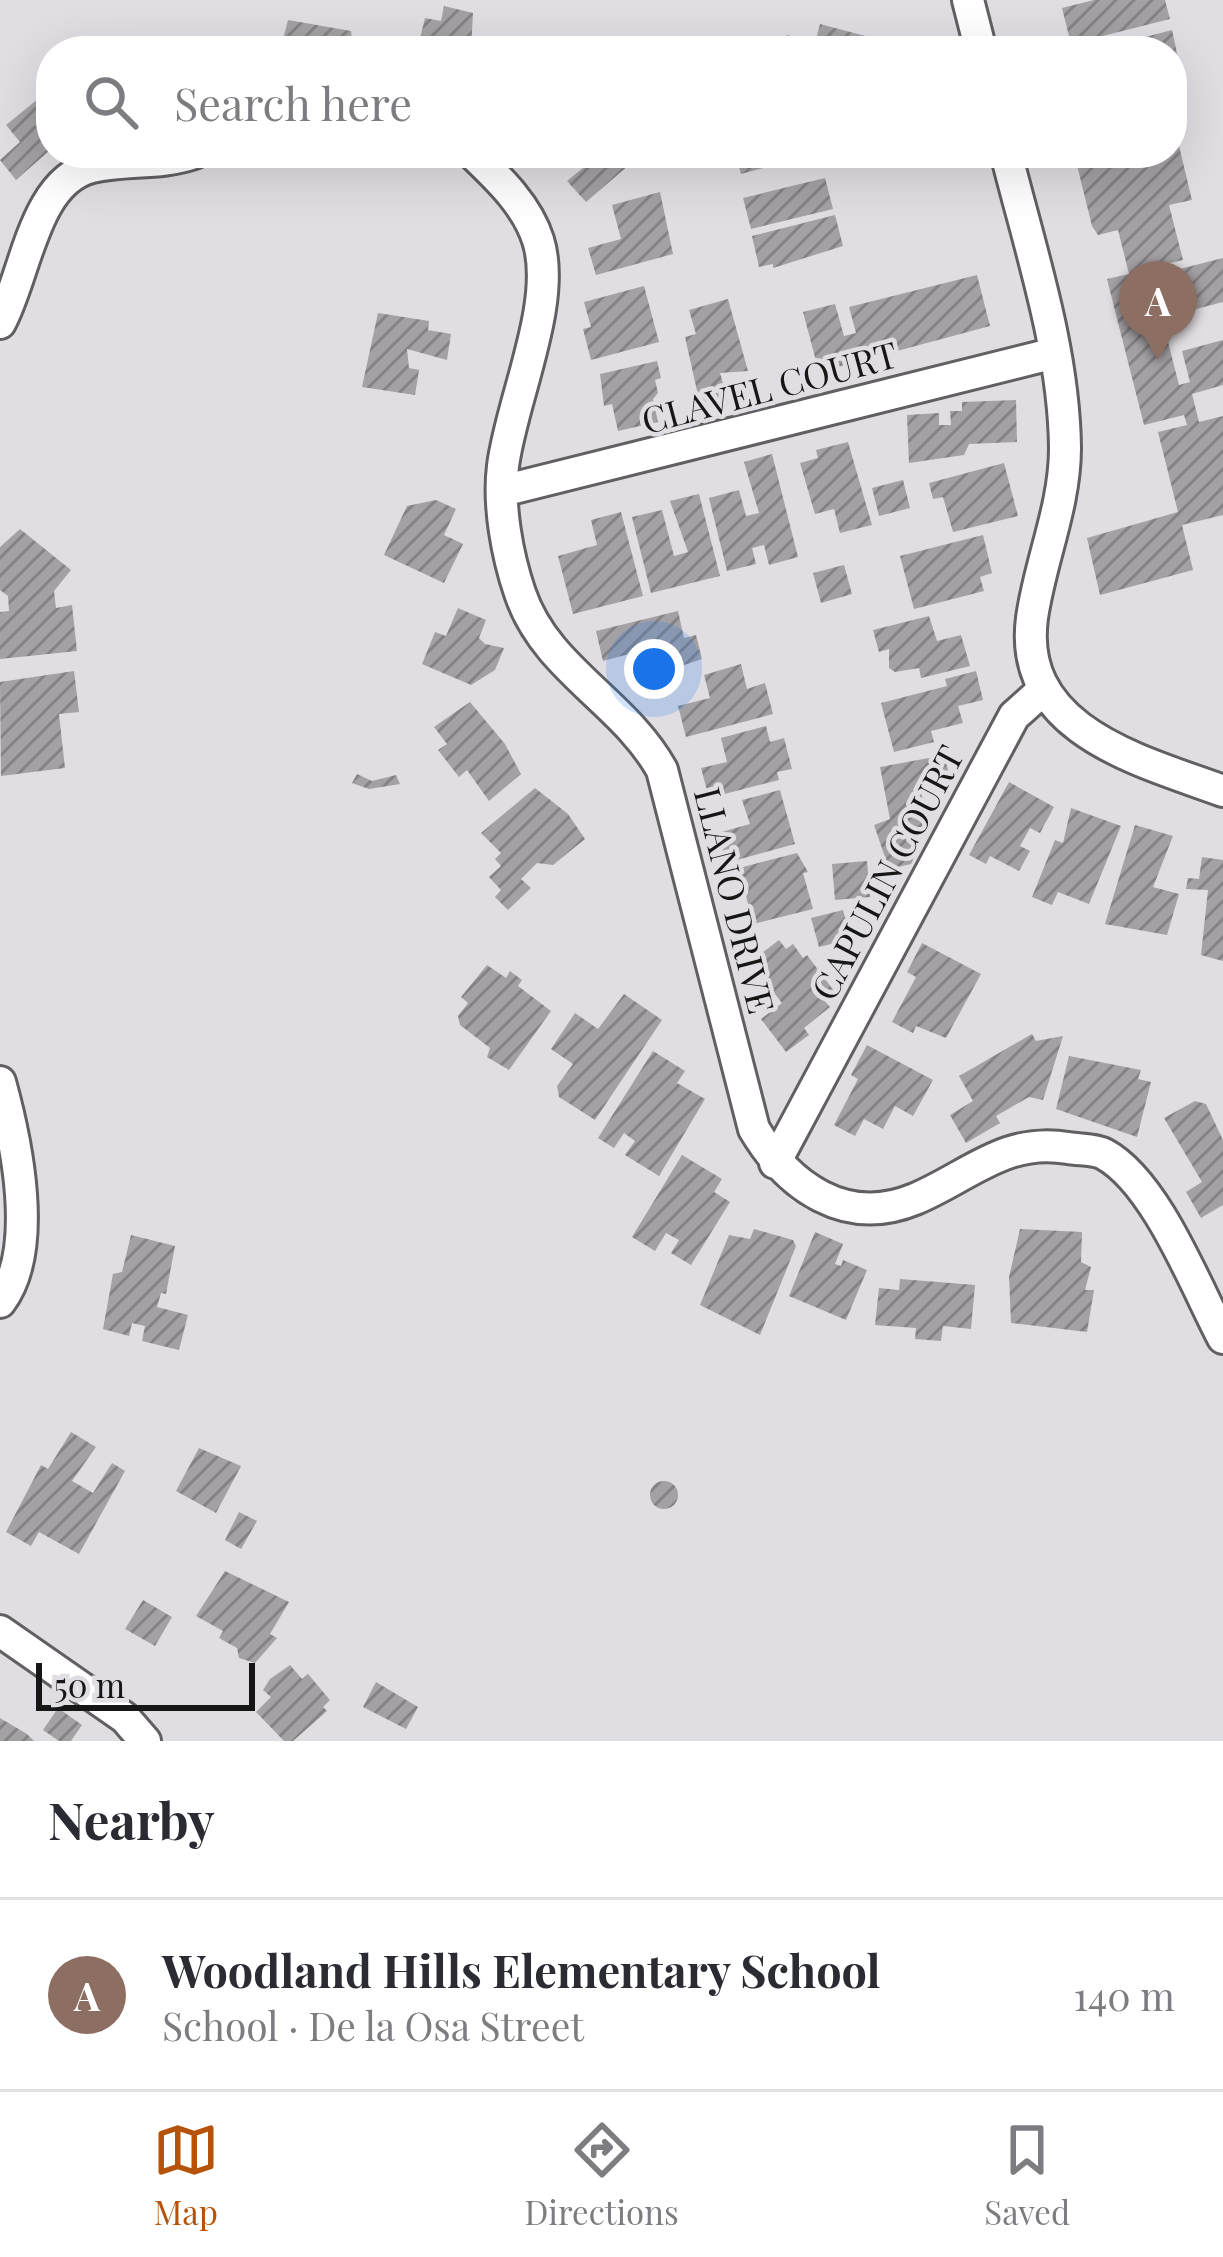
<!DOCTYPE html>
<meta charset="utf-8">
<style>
body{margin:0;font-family:"Playfair Display",serif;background:#f2f2f3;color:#2b2b33}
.scale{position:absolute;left:36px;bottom:30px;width:219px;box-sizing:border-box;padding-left:12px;border:6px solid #161617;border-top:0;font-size:33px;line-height:42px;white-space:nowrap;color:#161617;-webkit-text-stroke:9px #e1dee3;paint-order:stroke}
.you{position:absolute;left:654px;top:669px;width:42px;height:42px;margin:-30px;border:9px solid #fff;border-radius:50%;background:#1a73e8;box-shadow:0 0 0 18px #1a73e833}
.badge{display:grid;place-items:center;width:78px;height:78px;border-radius:50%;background:#b45309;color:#fff;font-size:39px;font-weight:700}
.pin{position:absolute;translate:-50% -99px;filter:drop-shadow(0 3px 6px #0008)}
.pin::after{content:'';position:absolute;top:63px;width:42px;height:36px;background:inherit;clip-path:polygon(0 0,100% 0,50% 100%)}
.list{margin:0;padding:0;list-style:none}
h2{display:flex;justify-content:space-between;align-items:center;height:156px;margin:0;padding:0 48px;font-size:51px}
h2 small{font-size:39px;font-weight:400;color:#7c7c81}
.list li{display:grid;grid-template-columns:78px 1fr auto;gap:36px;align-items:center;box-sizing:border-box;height:192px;padding:0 48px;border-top:3px solid #e1e1e2}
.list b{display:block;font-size:45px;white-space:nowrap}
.list p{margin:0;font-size:39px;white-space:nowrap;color:#7c7c81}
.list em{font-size:39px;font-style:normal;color:#7c7c81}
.icon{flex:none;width:66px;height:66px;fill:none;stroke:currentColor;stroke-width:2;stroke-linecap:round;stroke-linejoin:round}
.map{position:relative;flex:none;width:1223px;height:1741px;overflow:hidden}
.search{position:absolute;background:#fff;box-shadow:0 12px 48px #0002;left:36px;right:36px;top:36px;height:132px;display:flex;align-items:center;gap:30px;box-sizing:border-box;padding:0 42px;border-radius:48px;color:#7c7c81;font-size:45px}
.sheet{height:348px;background:#fff}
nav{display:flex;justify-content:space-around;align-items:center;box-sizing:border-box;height:168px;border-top:3px solid #e1e1e2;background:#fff;font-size:33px;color:#7c7c81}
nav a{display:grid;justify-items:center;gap:6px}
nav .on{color:#b45309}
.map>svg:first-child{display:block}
.building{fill:url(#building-hatch)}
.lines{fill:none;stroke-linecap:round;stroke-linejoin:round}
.minor-casing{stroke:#615f62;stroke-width:36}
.minor{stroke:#fff;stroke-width:30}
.labels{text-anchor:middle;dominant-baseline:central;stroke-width:9;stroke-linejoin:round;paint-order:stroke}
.street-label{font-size:36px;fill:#161617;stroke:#e1dee3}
</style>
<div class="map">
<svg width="1223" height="1741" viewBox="0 0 1223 1741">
<defs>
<pattern id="building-hatch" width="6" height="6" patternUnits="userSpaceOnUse" patternTransform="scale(3)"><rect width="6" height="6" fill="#a4a1a5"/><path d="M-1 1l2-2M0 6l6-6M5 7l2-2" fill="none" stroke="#858285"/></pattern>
</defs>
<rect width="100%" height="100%" fill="#e1dee3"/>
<!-- building -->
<path class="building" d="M1094,0H1165L1170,19L1071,44L1062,8Z
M444,6L473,13L471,51H417L425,18L441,21Z
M288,20L351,31L353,51H280Z
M820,24L903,46L902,51H813Z
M1172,30L1180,67L1172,69V51H1092Z
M789,35L793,51H731V49Z
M51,96L49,151L16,180L0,160L20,142L6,125L38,99L42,104Z
M1174,125L1192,200L1169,205L1183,260L1149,268L1160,307L1172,304L1164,273L1223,258V302L1162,318L1179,385L1190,382L1182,351L1223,340V385L1192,394L1199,422L1223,416V515L1182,525L1193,570L1100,595L1087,538L1178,512L1158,432L1187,425L1184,415L1144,425L1107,279L1129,274L1118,230L1098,235L1092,226L1074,153H1172Z
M580,153H643L586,202L567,181L589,163Z
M735,153H764L771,166L741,174Z
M825,178L833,209L751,229L743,198Z
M660,192L673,254L596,275L588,248L621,239L612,205Z
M835,215L843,246L773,268V264L759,267L752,236Z
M977,275L990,326L819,372L803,312L835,304L844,336L856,333L849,307Z
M644,286L659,342L591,360L583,329L591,327L584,302Z
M728,299L748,371L720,373L727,397L700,404L685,337L696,334L689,310Z
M378,313L429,321L428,330L451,334L447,360L407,349L409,368L419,370L415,395L362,387Z
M657,361L661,378L655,380L658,393L653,399L658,422L618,431L612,404L604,406L600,374Z
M1016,400L1017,442L969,444L964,455L909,463L907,415L939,413V425H951L950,411H962V402Z
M848,442L872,525L840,533L834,509L815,514L800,463L818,458L816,450Z
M772,454L798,557L769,565L764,545L752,548L756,564L727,571L709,498L739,490L746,516L759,513L744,462Z
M1004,463L1018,516L953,532L943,497L933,499L929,483Z
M903,480L910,508L879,516L872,488Z
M699,494L720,576L651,593L632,517L662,510L674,556L688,552L670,501Z
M436,500L456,509L444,535L463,544L444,583L384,555L407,506Z
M621,512L643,596L573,614L558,556L597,545L591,520Z
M20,529L71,570L54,591L56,608L72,605L77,651L0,659V612L9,611L8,596L0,590V547Z
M983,535L992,573L980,577L984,591L914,609L900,556Z
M844,565L852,594L821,603L813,573Z
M458,608L486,620L479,638L485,644L504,648L495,670L471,685L422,664L435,632L446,636Z
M678,611L684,638L696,635L702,659L639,680L633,653L603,661L596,631Z
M929,616L937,641L961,635L970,666L921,678L919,668L895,672L889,668V649L879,652L873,630Z
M741,664L747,689L765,683L773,714L686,737L678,706L710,698L704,675Z
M74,671L79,712L59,714L65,768L1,776L0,682Z
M976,671L983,700L958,706L963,723L931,731L934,742L894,752L881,703L947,686L945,679Z
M470,702L505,744L521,774L489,801L467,770L459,777L438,750L447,744L434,727Z
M766,726L770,742L784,738L792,769L777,772L779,780L709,798L701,768L727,762L721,738Z
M945,755L951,786L921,791L928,828L920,829L922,842L911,864L889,869L874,825L890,819L880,767Z
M357,774L372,781L396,775L400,784L369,789L352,783Z
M1009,782L1054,807L1040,833L1030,828L1020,846L1030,851L1019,871L990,856L986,864L969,855Z
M535,788L568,814L585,839L553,865L537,863L521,879L531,888L508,910L495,897L501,890L489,877L501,866L495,859L501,853L481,833Z
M780,790L795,844L726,863L718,833L750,824L742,800Z
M1071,808L1121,826L1089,904L1058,892L1052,905L1032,897L1055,840L1063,843Z
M1135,825L1173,836L1153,887L1179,894L1167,935L1105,924Z
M797,853L808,872L803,873L813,909L753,924L739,868Z
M1202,857L1223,860V961L1201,955L1208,890L1186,889L1188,878L1199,879Z
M867,861L870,897L835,900L832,864Z
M843,910L851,939L819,947L811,918Z
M779,940L786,949L793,944L803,958L807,955L834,991L823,999L830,1007L804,1028L809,1035L786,1052L761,1019L782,1003L750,962Z
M922,943L981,974L946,1038L916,1026L913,1033L892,1022L916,977L907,972Z
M487,965L506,978L510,971L522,980L518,986L551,1011L509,1070L487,1057L490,1048L460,1025L458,1016L468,1003L461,997Z
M624,994L662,1020L595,1120L559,1097L557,1086L573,1064L551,1049L575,1013L598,1029Z
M1032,1034L1036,1041L1063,1036L1043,1100L1029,1097L996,1116L1000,1123L966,1143L950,1115L973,1101L959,1076Z
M867,1045L933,1080L913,1116L895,1106L883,1129L864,1119L855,1136L834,1125L858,1079L851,1075Z
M653,1051L685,1071L677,1083L705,1099L659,1176L625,1155L635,1141L624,1133L614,1148L598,1138Z
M1069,1056L1141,1070L1138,1079L1151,1082L1137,1137L1056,1109Z
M1195,1101L1206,1104L1223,1140V1205L1201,1218L1186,1192L1202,1182L1164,1118Z
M682,1155L722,1179L714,1192L730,1202L691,1265L671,1253L679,1240L666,1233L655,1251L632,1237Z
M754,1229L793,1240L796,1246L760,1335L700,1305L729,1235L750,1239Z
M1020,1229L1082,1232L1081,1262L1091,1267L1085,1290H1094L1087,1332L1011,1323L1009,1277Z
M815,1232L843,1244L835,1264L841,1266L843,1260L867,1270L846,1320L789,1296Z
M131,1235L175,1246L166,1294L161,1293L157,1307L188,1315L179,1350L142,1341L145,1326L132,1323L129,1336L103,1329L113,1274L122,1272Z
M900,1279L975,1285L971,1329L943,1326L941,1341L915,1339L916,1328L875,1325L879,1288L899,1290Z
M71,1432L96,1447L72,1481L93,1493L112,1463L125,1471L79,1554L39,1532L31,1546L6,1532L41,1465L48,1469Z
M199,1448L241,1466L216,1513L176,1491Z
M650 1495a14 14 0 1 1 28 0a14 14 0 1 1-28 0Z
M239,1512L257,1521L241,1549L225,1540Z
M225,1571L289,1602L270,1634L277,1638L255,1663L239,1658L237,1648L219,1638L223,1631L196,1616Z
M143,1600L172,1617L155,1646L125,1629Z
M290,1665L302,1679L308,1674L330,1700L323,1707L327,1711L293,1741H284L256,1712L271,1697L263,1690L270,1679Z
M376,1682L418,1707L406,1729L363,1707Z
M58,1708L82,1725L71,1741H59L43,1730Z
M0,1718L27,1734L34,1741H0Z"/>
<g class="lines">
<!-- minor casing -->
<g class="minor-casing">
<path id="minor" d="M968,0L981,51
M472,153C498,178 527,205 538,240C558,302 511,401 503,466C498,505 507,555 520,593C546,670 624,701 662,770L754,1129C788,1186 845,1228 915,1199C968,1177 1005,1137 1068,1148C1079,1150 1095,1149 1104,1154C1156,1182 1196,1287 1223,1338
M1006,153C1030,249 1064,349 1065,448C1065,507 1040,561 1032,618C1017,731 1142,761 1223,791
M0,323C26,276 33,181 92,167C126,159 160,165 194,153
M502,491L1055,353
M0,1082C16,1140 40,1250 0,1302
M775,1163L1014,716L1043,690
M0,1631L125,1718L145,1741"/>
</g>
<!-- minor -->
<use href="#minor" class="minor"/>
</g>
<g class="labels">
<!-- street labels -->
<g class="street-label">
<text transform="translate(769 386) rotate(-15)">CLAVEL COURT</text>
<text transform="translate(886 872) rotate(-62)">CAPULIN COURT</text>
<text transform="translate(736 900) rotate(76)">LLANO DRIVE</text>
</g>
</g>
</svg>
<div class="scale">50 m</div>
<div class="you"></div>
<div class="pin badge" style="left:1158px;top:360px;background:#8d6e63">A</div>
<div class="search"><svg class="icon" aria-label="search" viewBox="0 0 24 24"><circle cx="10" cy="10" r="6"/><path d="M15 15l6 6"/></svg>Search here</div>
</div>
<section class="sheet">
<h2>Nearby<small></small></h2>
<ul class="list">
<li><span class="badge" style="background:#8d6e63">A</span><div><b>Woodland Hills Elementary School</b><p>School · De la Osa Street</p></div><em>140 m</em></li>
</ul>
</section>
<nav>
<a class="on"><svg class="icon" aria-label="map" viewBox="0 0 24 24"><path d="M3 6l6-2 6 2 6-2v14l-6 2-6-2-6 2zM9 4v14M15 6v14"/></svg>Map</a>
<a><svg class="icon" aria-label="directions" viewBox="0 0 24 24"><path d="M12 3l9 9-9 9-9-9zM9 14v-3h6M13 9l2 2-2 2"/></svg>Directions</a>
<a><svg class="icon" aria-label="saved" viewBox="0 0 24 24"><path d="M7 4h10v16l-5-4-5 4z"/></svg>Saved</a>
</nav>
